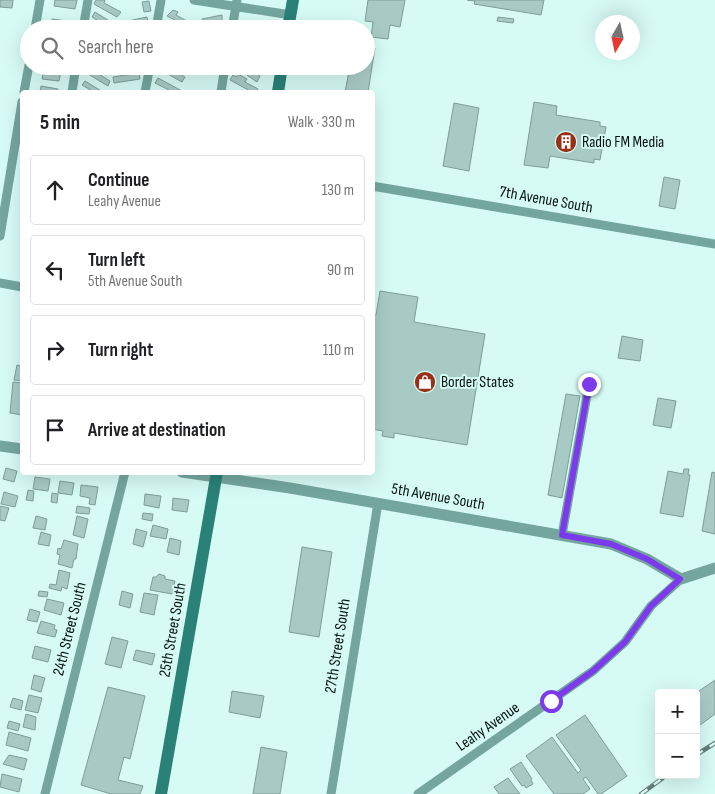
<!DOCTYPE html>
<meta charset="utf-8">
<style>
body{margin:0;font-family:"Sofia Sans Condensed",sans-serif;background:#f6f6f6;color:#202124}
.controls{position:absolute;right:15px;bottom:15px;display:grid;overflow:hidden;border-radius:5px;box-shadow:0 5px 20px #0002}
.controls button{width:45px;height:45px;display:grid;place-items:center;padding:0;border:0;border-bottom:1px solid #e0e0e0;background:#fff;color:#202124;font:25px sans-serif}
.compass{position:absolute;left:595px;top:15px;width:45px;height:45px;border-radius:50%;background:#fff;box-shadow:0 5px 20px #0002;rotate:189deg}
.stop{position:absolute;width:15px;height:15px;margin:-11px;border:4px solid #7c3aed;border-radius:50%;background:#fff}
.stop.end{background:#7c3aed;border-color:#fff;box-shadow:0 1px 5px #0008}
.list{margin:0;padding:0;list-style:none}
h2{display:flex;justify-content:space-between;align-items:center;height:65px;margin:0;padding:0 20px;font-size:21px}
h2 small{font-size:16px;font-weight:400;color:#757577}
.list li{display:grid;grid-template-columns:32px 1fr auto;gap:15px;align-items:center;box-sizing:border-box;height:70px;margin:0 10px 10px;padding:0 10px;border:1px solid #e0e0e0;border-radius:5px}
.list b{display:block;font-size:19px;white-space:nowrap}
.list p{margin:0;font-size:16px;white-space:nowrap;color:#757577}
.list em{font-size:16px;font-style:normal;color:#757577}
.icon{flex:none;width:28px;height:28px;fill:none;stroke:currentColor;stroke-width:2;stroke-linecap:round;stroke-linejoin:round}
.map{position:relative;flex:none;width:715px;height:794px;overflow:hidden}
.search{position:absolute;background:#fff;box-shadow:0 5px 20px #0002;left:20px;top:20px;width:355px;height:55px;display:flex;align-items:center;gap:12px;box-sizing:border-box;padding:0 18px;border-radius:28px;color:#757577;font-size:19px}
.panel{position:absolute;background:#fff;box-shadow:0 5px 20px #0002;left:20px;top:90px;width:355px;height:385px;border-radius:5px}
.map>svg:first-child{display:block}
.building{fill:#a8cac5;stroke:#7d9e98}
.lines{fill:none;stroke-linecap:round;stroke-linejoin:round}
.minor{stroke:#74a69e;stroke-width:9}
.tertiary{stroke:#74a69e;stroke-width:11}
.secondary{stroke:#2a8177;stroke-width:12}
.rail-casing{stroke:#667d79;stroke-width:4.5}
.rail{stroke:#d6faf4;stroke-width:2.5;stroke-dasharray:8;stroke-linecap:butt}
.route{stroke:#7c3aed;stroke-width:6}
.labels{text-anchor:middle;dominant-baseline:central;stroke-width:4;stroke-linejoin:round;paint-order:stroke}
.poi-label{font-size:16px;fill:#05110f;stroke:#d6faf4;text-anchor:start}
.street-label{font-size:16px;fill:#05110f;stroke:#d6faf4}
</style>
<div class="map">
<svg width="715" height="794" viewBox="0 0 715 794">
<rect width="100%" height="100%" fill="#d6faf4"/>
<!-- building -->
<path class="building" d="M0,0H13L12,8L0,7Z
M55,0H77L75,9L54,6Z
M96,0H105L104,3L121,12L117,17L94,4Z
M368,0H405L400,27L390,25L388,39L371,37L373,22L365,21Z
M467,0H544L541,15L474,4L475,1Z
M149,1L151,11L144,12L142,2Z
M173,10L178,12L176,15L194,25L192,29L167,16Z
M95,12L119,27L118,29H111L92,17Z
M222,15V24L216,26V23L204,25L202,19Z
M147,17L148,23L124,28L123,22Z
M498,17L514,19L513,23L497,21Z
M52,19L75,22L74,28L51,25Z
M243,21L251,24L250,26L255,29H244L240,26Z
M366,46L375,48L368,92H345L350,66H366Z
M86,66L110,81L108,86L83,71Z
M158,66H165L185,77L182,82L157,68Z
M234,66H245L260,76L257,82Z
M44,69L61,71L59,81L42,79Z
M139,73L140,79L114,83L113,77Z
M238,74L247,79L245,82L258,89L256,92H252L230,80L233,75L236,77Z
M158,78L182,91L181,92H173L155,83Z
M85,81L103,92H94L82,85Z
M41,86L58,89V92H40Z
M534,102L557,106L556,115L600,122V126L606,127L600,160L594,159V163L550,156L548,168L524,165Z
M454,103L479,108L469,171L443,166Z
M664,177L680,180L675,209L659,206Z
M380,291L418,297L414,322L485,334L467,445L394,433V438L382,436L383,431L372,429V315H376Z
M622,336L643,340L640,361L618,358Z
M17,365L22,366V381L14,380Z
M13,382L22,383V415L10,413Z
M566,394L580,396L562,498L548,495Z
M658,398L676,401L671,428L653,425Z
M6,468L17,471L14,482L3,479Z
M684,469H689L688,475H690L683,517L660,513L668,471L683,474Z
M712,472L715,473V534L702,531Z
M35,477L50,479L48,491L33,489Z
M60,481L74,483L72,495L58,493Z
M81,485L98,487L95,505L89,504L90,498L80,496Z
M28,490L34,491L33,501L26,500Z
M4,492L18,496L15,507L1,504Z
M52,493L58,494L57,503L51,502Z
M145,494L161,496L159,508L144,505Z
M173,498L189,500L187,512L172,510Z
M0,506L9,508L5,521L0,520Z
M77,506L90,508L89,514L76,513Z
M143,513L153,514L152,521L142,519Z
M36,516L47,519L45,530L33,528Z
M77,516L88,519L84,538L73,535Z
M153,525L168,529L166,539L150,536Z
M136,529L147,532L143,547L133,544Z
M41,532L51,535L49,546L38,544Z
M170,538L181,541L179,555L167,552Z
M64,540L78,544L76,559H74L72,568L58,564L60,555L57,554L58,548L61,549Z
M302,547L332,552L319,637L289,632Z
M59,570L70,573L67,589L62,587L61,591L49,588L50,584L56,585Z
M159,574L165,576V579L175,581L172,594L150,590L153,577H156Z
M39,591L48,592L47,597L38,596Z
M122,591L133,594L130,608L119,605Z
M144,593L158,595L154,615L140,612Z
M47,599L64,603L61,615L44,610Z
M30,609L40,612L37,622L27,620Z
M41,621L55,625L54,629L57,630L55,637L37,633Z
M112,637L128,641L121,668L105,664Z
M35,646L51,650L48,662L32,658Z
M136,650L155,654L152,665L133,660Z
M34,675L45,678L41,692L31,689Z
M715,680V714L696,728V693Z
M108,687L145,696L130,759L124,757L118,780L143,786L140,794H111L81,785Z
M232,691L264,696L260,718L229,712Z
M29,695L42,698L38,713L25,710Z
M13,698L23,701L21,710L10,707Z
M26,714L36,717L35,730L23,727Z
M585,715L627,776L601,794H598L586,777L583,779L590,789L583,794H554L526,756L552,737L578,773L581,770L556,735Z
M9,721L20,724L18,731L7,728Z
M9,732L31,738L28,751L6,745Z
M261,747L287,752L280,794H253Z
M9,755L27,759L24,770L3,764Z
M521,762L532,779L531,780L533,784L526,788L524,785L522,786L510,769Z
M2,774L22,779L19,792L0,787Z
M508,778L520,794H499L494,787Z"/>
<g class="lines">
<!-- minor -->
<path class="minor" d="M194,0L291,15
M35,29L40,0
M83,29L88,0
M156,29L161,0
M232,29L237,0
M24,92L29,65
M72,92L76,66
M145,92L150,66
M221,92L225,66
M372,186L715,244
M0,236L22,102
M0,283L22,287
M562,535L589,384
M45,794L125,472
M331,794L378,503
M418,794L593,671L625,642L651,606L681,579"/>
<!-- tertiary -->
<path class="tertiary" d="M0,446L22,449
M182,472L290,488L611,544L647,559L681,579L715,568"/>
<!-- secondary -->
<path class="secondary" d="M288,29L293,0
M278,92L282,66
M161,794L217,472"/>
<!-- rail casing -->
<g class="rail-casing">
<path id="rail" d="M696,755L715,743
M641,794L667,775"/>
</g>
<!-- rail -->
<use href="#rail" class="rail"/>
</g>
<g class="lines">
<!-- route -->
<path class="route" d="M551,701L593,671L625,642L651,606L680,579L647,559L611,544L562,535L589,384"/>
</g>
<!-- icons -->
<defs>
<g id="building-disc" transform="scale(1.125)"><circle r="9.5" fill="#982f17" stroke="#d6faf4"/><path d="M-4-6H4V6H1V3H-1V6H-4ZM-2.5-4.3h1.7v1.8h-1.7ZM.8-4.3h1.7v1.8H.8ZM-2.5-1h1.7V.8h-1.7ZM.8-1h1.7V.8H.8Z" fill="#fff"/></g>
<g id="shop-disc" transform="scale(1.125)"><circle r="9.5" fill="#982f17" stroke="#d6faf4"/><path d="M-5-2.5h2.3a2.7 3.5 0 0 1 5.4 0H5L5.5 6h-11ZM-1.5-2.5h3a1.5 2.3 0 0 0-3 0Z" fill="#fff"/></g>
</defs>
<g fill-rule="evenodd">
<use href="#building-disc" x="566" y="142"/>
<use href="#shop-disc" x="425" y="382"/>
</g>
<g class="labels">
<!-- poi labels -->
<g class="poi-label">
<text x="582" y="142">Radio FM Media</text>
<text x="441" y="382">Border States</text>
</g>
<!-- street labels -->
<g class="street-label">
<text transform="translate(546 200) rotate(10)">7th Avenue South</text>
<text transform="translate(438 497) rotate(10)">5th Avenue South</text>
<text transform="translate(70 629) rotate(-76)">24th Street South</text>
<text transform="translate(173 630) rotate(-80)">25th Street South</text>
<text transform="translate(338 646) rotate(-81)">27th Street South</text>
<text transform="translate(488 727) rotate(-35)">Leahy Avenue</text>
</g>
</g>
</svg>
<div class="controls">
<button>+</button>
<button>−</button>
</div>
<svg class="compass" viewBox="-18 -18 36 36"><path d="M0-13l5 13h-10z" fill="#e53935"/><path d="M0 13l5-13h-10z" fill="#757577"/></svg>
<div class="stop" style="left:551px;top:701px"></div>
<div class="stop end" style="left:589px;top:384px"></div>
<div class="search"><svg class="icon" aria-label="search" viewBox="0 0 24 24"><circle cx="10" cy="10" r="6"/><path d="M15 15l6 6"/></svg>Search here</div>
<section class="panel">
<h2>5 min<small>Walk · 330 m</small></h2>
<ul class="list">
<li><svg class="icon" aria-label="ahead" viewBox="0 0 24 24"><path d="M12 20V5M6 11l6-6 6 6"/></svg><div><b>Continue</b><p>Leahy Avenue</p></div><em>130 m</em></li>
<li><svg class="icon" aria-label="left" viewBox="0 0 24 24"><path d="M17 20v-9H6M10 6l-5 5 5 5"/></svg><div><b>Turn left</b><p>5th Avenue South</p></div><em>90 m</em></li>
<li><svg class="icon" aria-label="right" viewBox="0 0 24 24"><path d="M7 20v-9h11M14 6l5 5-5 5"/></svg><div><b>Turn right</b></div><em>110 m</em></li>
<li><svg class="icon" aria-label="arrive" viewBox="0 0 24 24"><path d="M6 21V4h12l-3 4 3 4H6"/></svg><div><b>Arrive at destination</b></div></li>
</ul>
</section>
</div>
